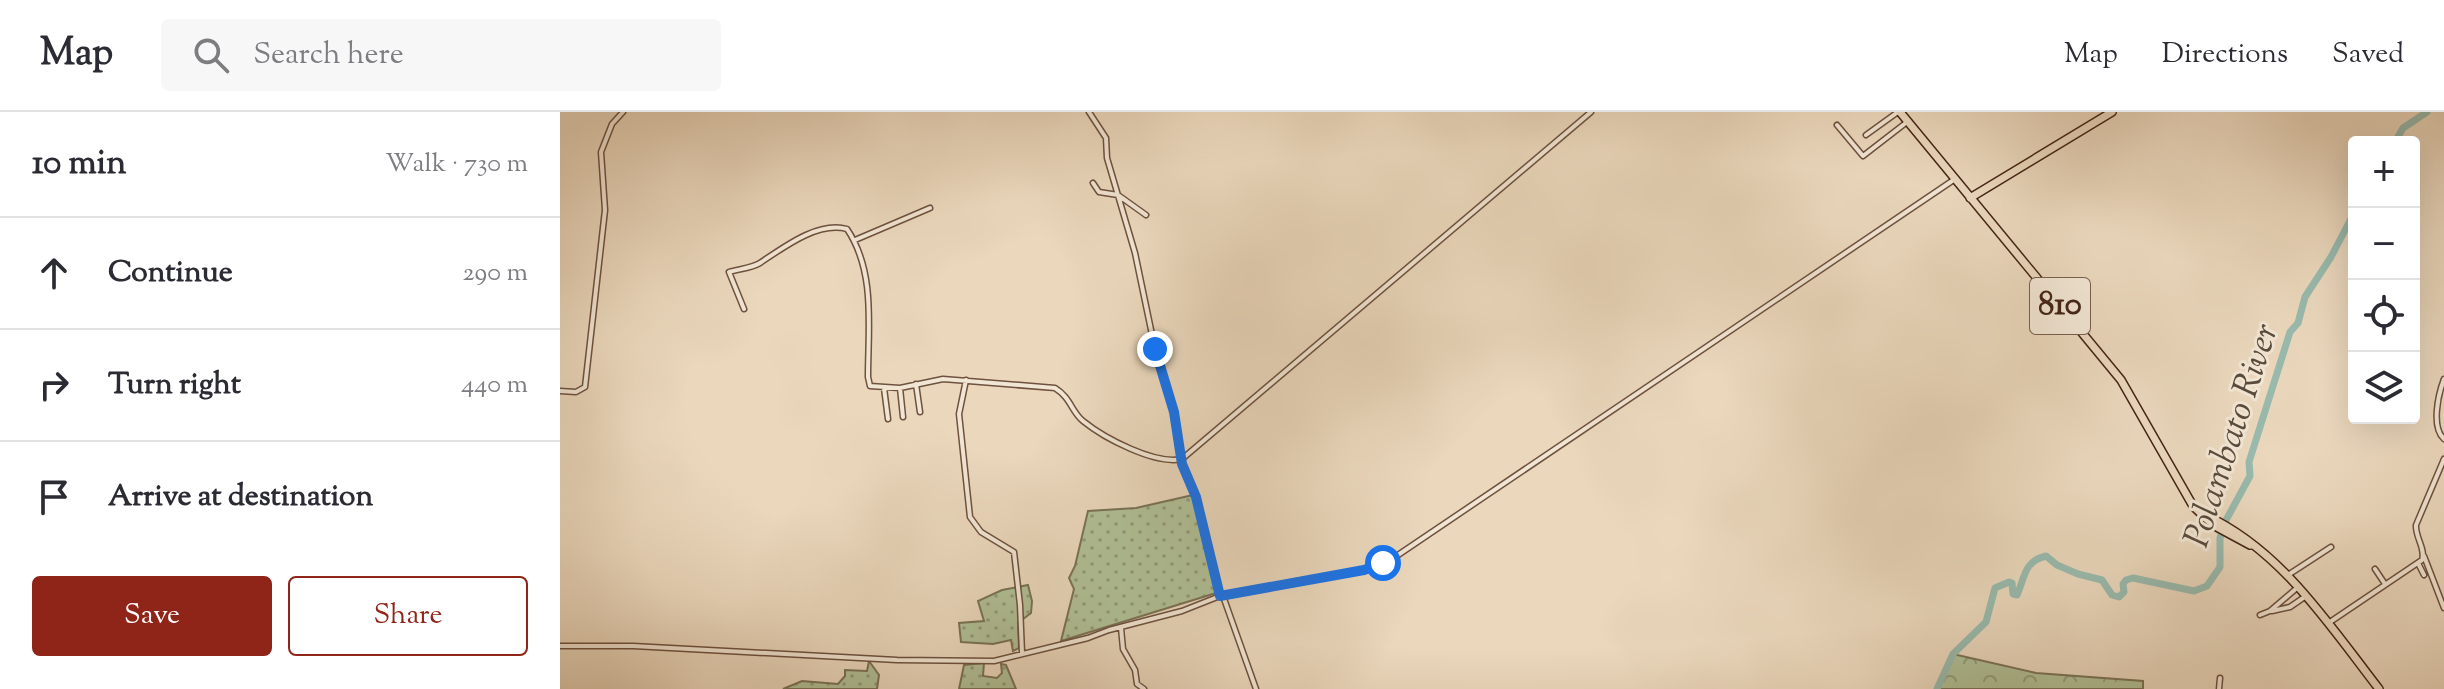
<!DOCTYPE html>
<meta charset="utf-8">
<style>
body{margin:0;font-family:"Sorts Mill Goudy",serif;background:#f7f7f7;color:#2b2b33}
.controls{position:absolute;right:24px;top:24px;display:grid;overflow:hidden;border-radius:8px;box-shadow:0 8px 32px #0002}
.controls button{width:72px;height:72px;display:grid;place-items:center;padding:0;border:0;border-bottom:2px solid #e1e1e2;background:#fff;color:#2b2b33;font:40px sans-serif}
.stop{position:absolute;width:24px;height:24px;margin:-18px;border:6px solid #1a73e8;border-radius:50%;background:#fff}
.stop.end{background:#1a73e8;border-color:#fff;box-shadow:0 2px 8px #0008}
.list{margin:0;padding:0;list-style:none}
h2{display:flex;justify-content:space-between;align-items:center;height:104px;margin:0;padding:0 32px;font-size:34px}
h2 small{font-size:26px;font-weight:400;color:#7c7c81}
.list li{display:grid;grid-template-columns:52px 1fr auto;gap:24px;align-items:center;box-sizing:border-box;height:112px;padding:0 32px;border-top:2px solid #e1e1e2}
.list b{display:block;font-size:30px;white-space:nowrap}
.list em{font-size:26px;font-style:normal;color:#7c7c81}
.actions{display:flex;gap:16px;padding:24px 32px}
.actions a{flex:1;padding:18px 0;border:2px solid #8f2418;border-radius:8px;text-align:center;font-size:28px;color:#8f2418}
.actions .main{background:#8f2418;color:#fff}
.icon{flex:none;width:44px;height:44px;fill:none;stroke:currentColor;stroke-width:2;stroke-linecap:round;stroke-linejoin:round}
.map{position:relative;flex:none;width:1884px;height:577px;overflow:hidden}
header{display:flex;align-items:center;gap:48px;box-sizing:border-box;height:112px;padding:0 40px;background:#fff;border-bottom:2px solid #e1e1e2}
header strong{font-size:38px}
nav{display:flex;gap:44px;margin-inline-start:auto;font-size:28px}
.search{width:560px;height:72px;background:#f7f7f7;display:flex;align-items:center;gap:20px;box-sizing:border-box;padding:0 28px;border-radius:8px;color:#7c7c81;font-size:30px}
main{display:flex}
aside{flex:1;background:#fff}
.map>svg:first-child{display:block}
.grass{fill:url(#grass-dots);stroke:#7a7256;stroke-width:2}
.forest{fill:url(#forest-crowns);stroke:#7a7256;stroke-width:2}
.lines{fill:none;stroke-linecap:round;stroke-linejoin:round}
.river{stroke:#98baad;stroke-width:7}
.minor-casing{stroke:#6e513f;stroke-width:7}
.highway-casing{stroke:#442415;stroke-width:10}
.minor{stroke:#f1e5d3;stroke-width:4}
.highway{stroke:#ead7bc;stroke-width:7}
.route{stroke:#1a73e8;stroke-width:10}
.labels{text-anchor:middle;dominant-baseline:central;stroke-width:6;stroke-linejoin:round;paint-order:stroke}
.shield{fill:#f1e5d3;stroke:#785e4e;stroke-width:2}
.shield-label{font-size:32px;font-weight:bold;fill:#442415}
.water-label{font-size:36px;font-style:italic;fill:#594a3b;stroke:#f1e5d3}
</style>
<header>
<strong>Map</strong>
<div class="search"><svg class="icon" aria-label="search" viewBox="0 0 24 24"><circle cx="10" cy="10" r="6"/><path d="M15 15l6 6"/></svg>Search here</div>
<nav><a>Map</a><a>Directions</a><a>Saved</a></nav>
</header>
<main>
<aside>
<h2>10 min<small>Walk · 730 m</small></h2>
<ul class="list">
<li><svg class="icon" aria-label="ahead" viewBox="0 0 24 24"><path d="M12 20V5M6 11l6-6 6 6"/></svg><div><b>Continue</b></div><em>290 m</em></li>
<li><svg class="icon" aria-label="right" viewBox="0 0 24 24"><path d="M7 20v-9h11M14 6l5 5-5 5"/></svg><div><b>Turn right</b></div><em>440 m</em></li>
<li><svg class="icon" aria-label="arrive" viewBox="0 0 24 24"><path d="M6 21V4h12l-3 4 3 4H6"/></svg><div><b>Arrive at destination</b></div></li>
</ul>
<div class="actions"><a class="main">Save</a><a>Share</a></div>
</aside>
<div class="map">
<svg width="1884" height="577" viewBox="0 0 1884 577">
<defs>
<pattern id="grass-dots" width="8" height="8" patternUnits="userSpaceOnUse" patternTransform="scale(2)"><rect width="8" height="8" fill="#b0bf96"/><path d="M2 2h.1M6 6h.1" fill="none" stroke="#919b79" stroke-width="1.8" stroke-linecap="round"/></pattern>
<pattern id="forest-crowns" width="20" height="18" patternUnits="userSpaceOnUse" patternTransform="scale(2)"><rect width="20" height="18" fill="#b0bf96"/><path d="M2 6a3 3 0 1 1 6 0M12 15a3 3 0 1 1 6 0" fill="none" stroke="#919b79"/></pattern>
</defs>
<rect width="100%" height="100%" fill="#ead7bc"/>
<filter id="stains"><feTurbulence type="fractalNoise" baseFrequency=".0025" numOctaves="4"/><feColorMatrix values="0 0 0 0 .2 0 0 0 0 .09 0 0 0 0 .02 0 0 0 .5 -.17"/></filter>
<radialGradient id="worn" r=".72"><stop offset=".6" stop-color="#630" stop-opacity="0"/><stop offset="1" stop-color="#630" stop-opacity=".3"/></radialGradient>
<!-- grass -->
<path class="grass" d="M633,383L656,481L501,529L514,477L509,466L515,454L528,399L576,396Z
M468,473L472,489L471,501L458,511L459,536L453,539L451,528L433,532L401,530L399,511L424,509L418,489L442,478Z
M309,549L319,563L317,577H223L242,569L278,572L285,564V558L307,559Z
M424,551L423,564L437,566L442,561L441,552L446,553L456,577H399L404,553Z"/>
<!-- forest -->
<path class="forest" d="M1393,542L1476,561L1583,569V577H1377Z"/>
<g class="lines">
<!-- river -->
<path class="river" d="M1835,30L1843,16L1867,0
M1377,577L1393,542L1426,510L1435,476L1449,470L1452,471L1453,482L1457,483C1465,465 1464,449 1486,444L1497,453L1518,462L1542,468L1552,483L1559,485L1564,480L1563,472L1566,468L1573,466L1634,479L1647,474L1660,455V426L1665,410L1690,364L1689,350L1730,220L1738,211L1745,185L1771,145L1794,101"/>
<!-- minor casing -->
<g class="minor-casing">
<path id="minor" d="M529,0L546,26L547,46L575,141L595,237L614,300L622,352L636,385L660,484
M1277,13L1303,44L1347,10
M1306,23L1338,0
M533,71L539,80L558,83L586,103
M295,128L370,96
M184,197L169,160C179,157 192,156 200,151C224,135 258,109 287,117C316,160 308,216 308,265L310,274L340,276L383,267L495,276C511,286 511,299 523,309C544,326 595,353 622,347L1031,0
M1884,267C1878,283 1871,315 1884,327
M406,268L399,302L410,405L421,420L454,440L460,493L462,541
M356,272L360,300
M324,276L328,307
M340,276L343,305
M0,279L16,280L25,275L45,98L41,40L52,12L63,0
M1864,444L1884,496
M1858,451L1864,463
M1815,457L1825,472
M1728,463L1771,435
M663,484L696,577
M1712,499L1730,495L1746,484
M1700,503L1710,499L1738,475
M1770,510L1862,448C1866,437 1855,425 1856,413L1884,347
M561,516L563,537L575,558L577,572L584,577
M0,534H73L337,548L434,549L528,526L549,518L622,499L660,484L804,458L838,443L1395,67
M1659,577L1660,566"/>
</g>
<!-- highway casing -->
<g class="highway-casing">
<path id="highway" d="M1340,0L1561,268L1633,394L1653,413L1690,433
M1410,86L1552,0
M1647,404C1722,439 1770,514 1819,577"/>
</g>
<!-- minor -->
<use href="#minor" class="minor"/>
<!-- highway -->
<use href="#highway" class="highway"/>
</g>
<g class="lines">
<!-- route -->
<path class="route" d="M595,237L614,300L622,352L636,385L660,484L804,458L823,451"/>
</g>
<g class="labels">
<!-- shield labels -->
<rect class="shield" x="1470" y="166" width="60" height="56" rx="6"/>
<g class="shield-label">
<text x="1500" y="194">810</text>
</g>
<!-- water labels -->
<g class="water-label">
<text transform="translate(1673 324) rotate(-72)">Polambato River</text>
</g>
</g>
<rect width="100%" height="100%" filter="url(#stains)"/>
<rect width="100%" height="100%" fill="url(#worn)"/>
</svg>
<div class="controls">
<button>+</button>
<button>−</button>
<button><svg class="icon" aria-label="locate" viewBox="0 0 24 24"><circle cx="12" cy="12" r="6"/><path d="M12 2v4M12 18v4M2 12h4M18 12h4"/></svg></button>
<button><svg class="icon" aria-label="layers" viewBox="0 0 24 24"><path d="M12 4l9 5-9 5-9-5zM3 14l9 5 9-5"/></svg></button>
</div>
<div class="stop" style="left:823px;top:451px"></div>
<div class="stop end" style="left:595px;top:237px"></div>
</div>
</main>
